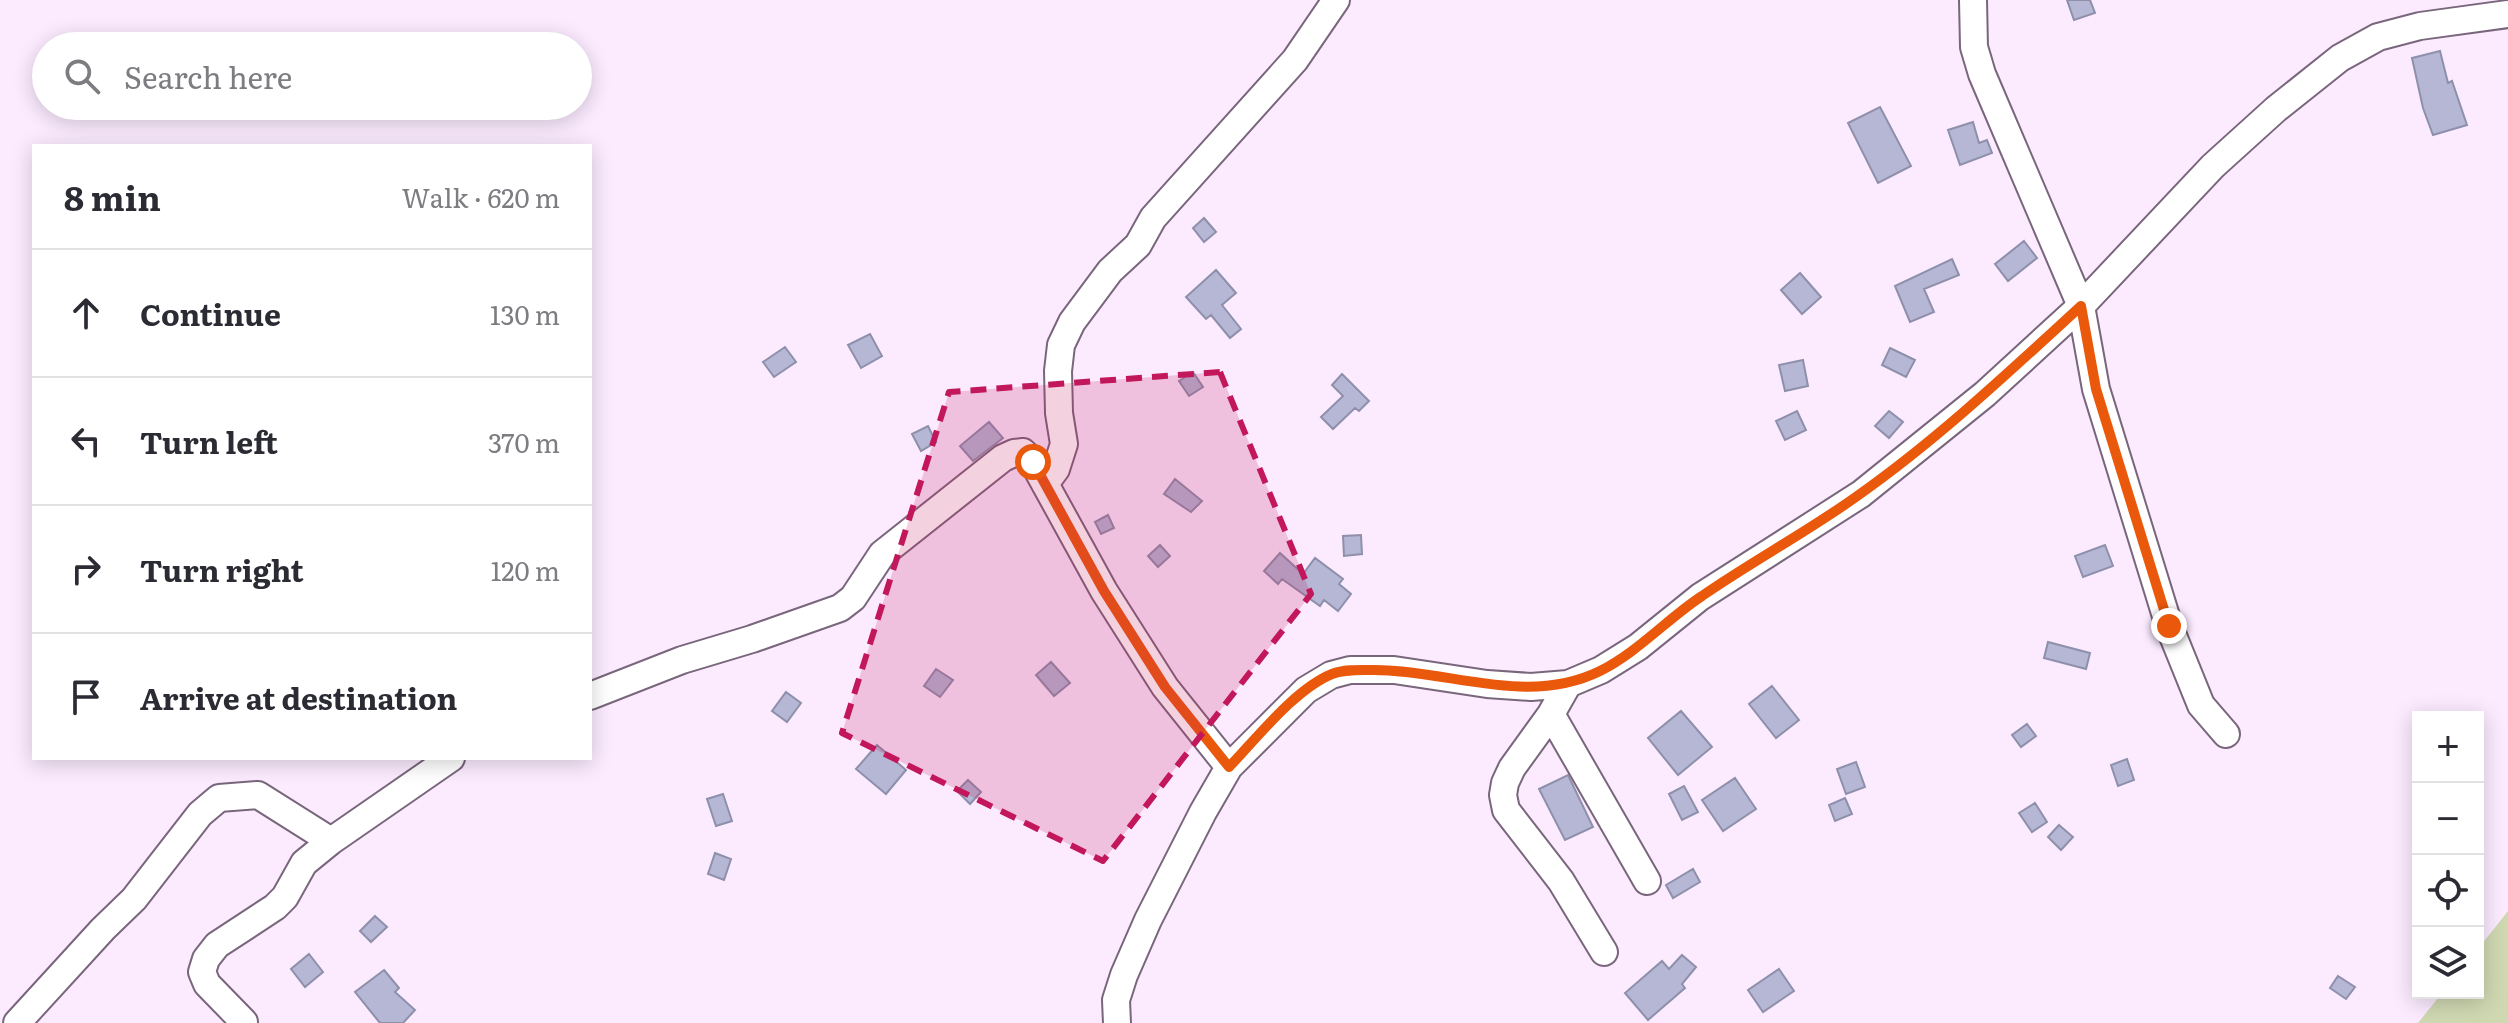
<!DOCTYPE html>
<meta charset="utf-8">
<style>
body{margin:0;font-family:Literata,serif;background:#f7f7f7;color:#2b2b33}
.controls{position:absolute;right:24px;bottom:24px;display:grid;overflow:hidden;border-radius:0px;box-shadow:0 4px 20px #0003}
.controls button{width:72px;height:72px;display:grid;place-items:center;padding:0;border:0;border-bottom:2px solid #e1e1e2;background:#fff;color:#2b2b33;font:40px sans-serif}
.stop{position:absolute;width:24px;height:24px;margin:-18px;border:6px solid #ea580c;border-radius:50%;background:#fff}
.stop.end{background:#ea580c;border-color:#fff;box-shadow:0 2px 8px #0008}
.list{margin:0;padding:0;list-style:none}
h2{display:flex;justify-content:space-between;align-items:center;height:104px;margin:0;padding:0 32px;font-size:34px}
h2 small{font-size:26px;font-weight:400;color:#7c7c81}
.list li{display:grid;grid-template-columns:52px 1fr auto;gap:24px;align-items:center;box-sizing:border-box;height:128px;padding:0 32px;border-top:2px solid #e1e1e2}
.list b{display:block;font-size:30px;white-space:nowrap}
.list em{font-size:26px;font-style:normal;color:#7c7c81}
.icon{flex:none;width:44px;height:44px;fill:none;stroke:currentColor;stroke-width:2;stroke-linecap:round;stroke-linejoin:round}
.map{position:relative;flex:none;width:2508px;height:1023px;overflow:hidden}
.search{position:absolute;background:#fff;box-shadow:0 4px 20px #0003;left:32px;top:32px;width:560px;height:88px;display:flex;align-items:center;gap:20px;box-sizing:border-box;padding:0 28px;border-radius:44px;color:#7c7c81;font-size:30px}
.panel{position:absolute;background:#fff;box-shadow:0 4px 20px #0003;left:32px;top:144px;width:560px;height:616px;border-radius:0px}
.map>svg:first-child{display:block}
.green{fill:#d0d8b2}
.building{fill:#b5b7d4;stroke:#8e90ab;stroke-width:2}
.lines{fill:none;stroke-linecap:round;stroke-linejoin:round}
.minor-casing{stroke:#79667c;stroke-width:30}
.minor{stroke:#fff;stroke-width:26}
.route{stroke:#ea580c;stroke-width:10}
.marked{fill:#c2185b;fill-opacity:0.2;stroke:#c2185b;stroke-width:6;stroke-dasharray:16 10;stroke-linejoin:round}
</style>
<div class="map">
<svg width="2508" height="1023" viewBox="0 0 2508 1023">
<rect width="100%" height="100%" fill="#fcebff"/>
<!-- green -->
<path class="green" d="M2508,911V1023H2418L2442,993H2478V949Z"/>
<!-- building -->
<path class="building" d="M2067,0H2090L2095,13L2074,20Z
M2440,51L2448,83L2452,81L2467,125L2433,135L2423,108L2412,58Z
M1880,107L1911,166L1878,183L1848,123Z
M1973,122L1979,143L1987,140L1992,153L1960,165L1948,130Z
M1204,218L1216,232L1204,242L1193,228Z
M2024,241L2037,258L2008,281L1995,264Z
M1952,259L1959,275L1924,289L1934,312L1910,322L1895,286Z
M1216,270L1236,293L1222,305L1241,329L1230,338L1211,315L1206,319L1186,297Z
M1800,273L1821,297L1802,314L1781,290Z
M870,334L882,356L861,368L848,345Z
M785,347L796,362L774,377L763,362Z
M1890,348L1915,360L1906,377L1882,365Z
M1803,360L1808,386L1785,391L1779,365Z
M1193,372L1203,387L1189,396L1179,381Z
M1342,374L1369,401L1359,411L1355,408L1333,429L1321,417L1343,396L1332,385Z
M1797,411L1806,430L1785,440L1776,421Z
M1889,411L1903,422L1889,438L1875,426Z
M989,422L1003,438L973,461L960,446Z
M928,426L936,442L921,451L912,434Z
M1175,479L1202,501L1191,512L1164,494Z
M1108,515L1114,528L1101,534L1095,522Z
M1361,535L1362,554L1344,556L1343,536Z
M1160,545L1170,556L1158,567L1148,556Z
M2105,545L2113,566L2083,577L2075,556Z
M1280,553L1303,574L1315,558L1343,579L1339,584L1351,594L1338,611L1324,600L1320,606L1282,579L1278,584L1264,571Z
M2048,642L2090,653L2086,669L2044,658Z
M1051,662L1070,683L1054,696L1036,675Z
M936,669L953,680L940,697L924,686Z
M1772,686L1799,720L1776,738L1749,704Z
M786,692L801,703L787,722L772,711Z
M1681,711L1712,747L1678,775L1648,738Z
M2027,724L2036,736L2021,747L2012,735Z
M877,745L906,770L886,794L856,769Z
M2127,759L2134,780L2118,786L2111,765Z
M1856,762L1865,787L1846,794L1837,769Z
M1568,775L1593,827L1565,840L1539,789Z
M1735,778L1756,809L1723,831L1702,800Z
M968,780L981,792L970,804L957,791Z
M1684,786L1698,812L1682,820L1669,794Z
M723,794L732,821L716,826L707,799Z
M1845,798L1852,814L1835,821L1829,805Z
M2035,803L2047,822L2032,832L2019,813Z
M2059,825L2073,837L2061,850L2048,837Z
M715,853L731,859L724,880L708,874Z
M1693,869L1700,882L1673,898L1666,885Z
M375,916L387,927L371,942L360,931Z
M309,954L323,972L305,987L291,969Z
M1682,955L1696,967L1682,984L1685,988L1648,1020L1625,993L1662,961L1669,969Z
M1779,969L1794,991L1763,1012L1748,990Z
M384,970L399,988L395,992L415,1010L403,1023H380L355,992Z
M2338,976L2355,987L2346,999L2330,988Z"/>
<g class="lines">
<!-- minor casing -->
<g class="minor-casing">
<path id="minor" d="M1973,0L1974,47L1982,74L2081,306L2096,389L2169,626L2201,705L2226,734
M1045,484L1056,469L1064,444L1059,413L1058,371L1061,345L1072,322L1110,271L1138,245L1153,218L1295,60L1336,0
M1568,684L1551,714L1512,768L1505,783L1503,795L1506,810L1561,881L1604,952
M590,696L682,660L752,639L840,608L853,598L882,554L1003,458L1014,453L1023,452L1033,462L1104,591L1165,687L1229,767
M1551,714L1647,881
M244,1022L207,984L202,972L206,959L217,945L275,907L285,897L304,863L331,841L451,758
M17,1023L103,929L134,899L200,814L219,798L258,795L331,841
M1117,1023L1116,1000L1124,975L1148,920L1203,812L1229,767L1306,690L1331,675L1350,670H1394L1487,684L1531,687L1568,684L1601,670L1638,647L1700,597L1861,494L1985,394L2081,306L2213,166L2276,109L2340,58L2378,37L2420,26L2508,14"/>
</g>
<!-- minor -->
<use href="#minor" class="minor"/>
</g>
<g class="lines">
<!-- route -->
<path class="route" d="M1033,462L1104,591L1165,687L1229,767C1257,738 1295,689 1332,674C1345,669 1360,670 1374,670C1450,670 1527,707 1600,671C1638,652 1667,619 1702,596C1754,560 1809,531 1860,494C1939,438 2010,371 2081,306L2096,389L2169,626"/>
</g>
<!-- marked area -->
<path class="marked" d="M1220,372L1311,594L1103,861L842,733L949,392Z"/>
</svg>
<div class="controls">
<button>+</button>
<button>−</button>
<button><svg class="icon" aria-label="locate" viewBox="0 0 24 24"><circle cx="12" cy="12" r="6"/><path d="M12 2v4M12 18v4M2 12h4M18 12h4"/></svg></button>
<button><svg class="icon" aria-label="layers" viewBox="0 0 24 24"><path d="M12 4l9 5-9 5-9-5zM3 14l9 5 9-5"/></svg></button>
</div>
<div class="stop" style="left:1033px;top:462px"></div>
<div class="stop end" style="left:2169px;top:626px"></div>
<div class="search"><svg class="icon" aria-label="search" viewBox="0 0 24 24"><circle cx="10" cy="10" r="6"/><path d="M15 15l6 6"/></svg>Search here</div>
<section class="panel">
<h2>8 min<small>Walk · 620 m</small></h2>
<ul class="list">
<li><svg class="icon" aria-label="ahead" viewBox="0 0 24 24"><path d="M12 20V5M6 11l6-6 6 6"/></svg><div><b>Continue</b></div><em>130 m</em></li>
<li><svg class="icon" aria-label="left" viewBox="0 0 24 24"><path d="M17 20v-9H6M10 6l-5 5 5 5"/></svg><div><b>Turn left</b></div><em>370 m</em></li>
<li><svg class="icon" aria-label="right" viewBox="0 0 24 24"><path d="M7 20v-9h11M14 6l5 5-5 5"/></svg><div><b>Turn right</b></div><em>120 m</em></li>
<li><svg class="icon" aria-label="arrive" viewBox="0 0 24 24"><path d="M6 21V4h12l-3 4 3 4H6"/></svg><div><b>Arrive at destination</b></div></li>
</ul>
</section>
</div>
